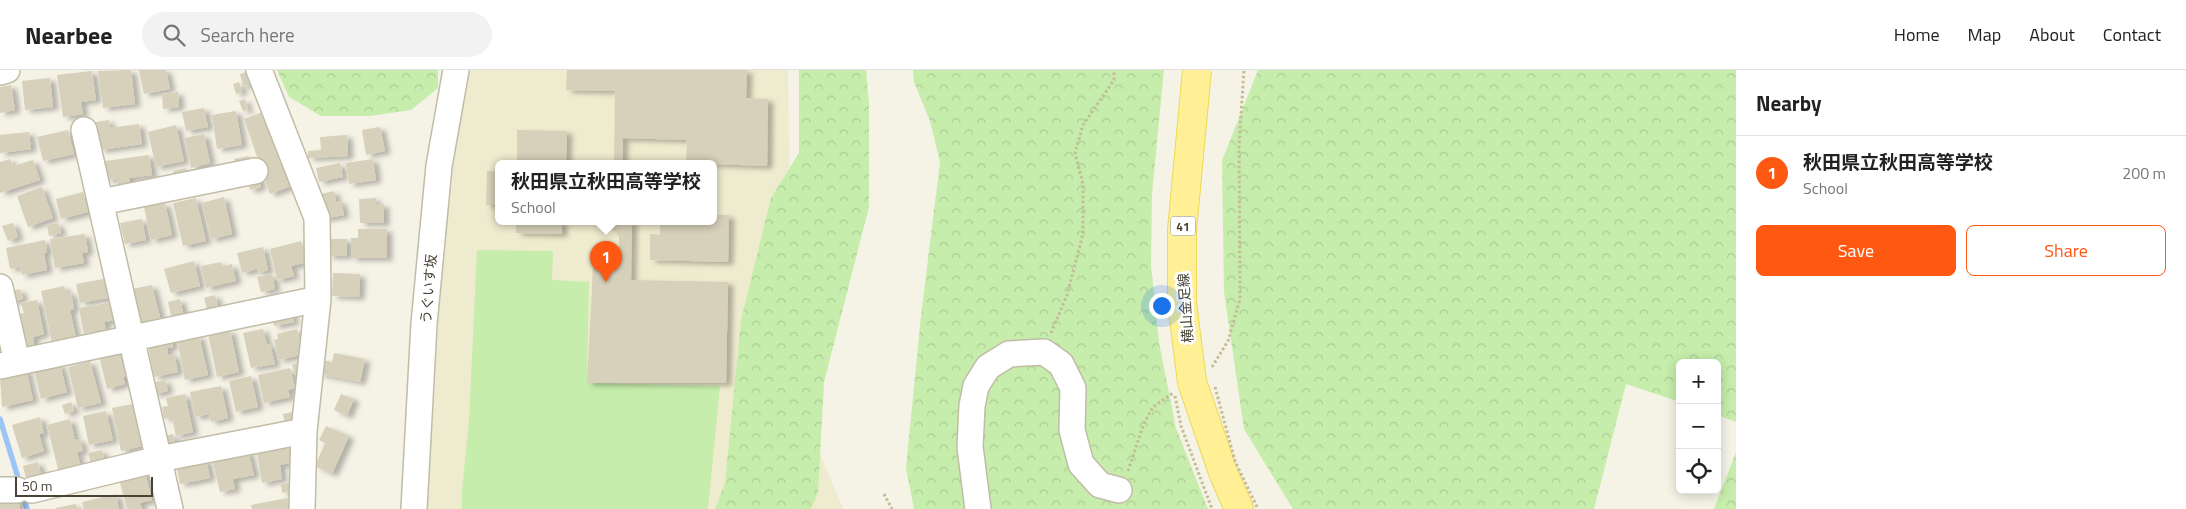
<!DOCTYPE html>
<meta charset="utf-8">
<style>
body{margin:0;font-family:"Titillium Web","Noto Sans JP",sans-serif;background:#f2f2f2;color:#222}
.controls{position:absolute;right:15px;bottom:15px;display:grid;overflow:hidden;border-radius:8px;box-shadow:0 2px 12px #0003}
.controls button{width:45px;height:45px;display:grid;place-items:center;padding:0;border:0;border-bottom:1px solid #e0e0e0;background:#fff;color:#222;font:25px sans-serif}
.scale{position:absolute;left:15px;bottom:12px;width:138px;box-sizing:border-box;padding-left:5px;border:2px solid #484334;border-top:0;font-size:14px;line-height:18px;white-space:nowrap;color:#484334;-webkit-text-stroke:4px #fff;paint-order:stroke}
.you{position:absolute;left:1161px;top:235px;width:18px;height:18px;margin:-12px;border:4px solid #fff;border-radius:50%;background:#1a73e8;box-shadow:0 0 0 8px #1a73e833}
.badge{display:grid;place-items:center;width:32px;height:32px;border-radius:50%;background:#ff5813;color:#fff;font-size:16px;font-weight:700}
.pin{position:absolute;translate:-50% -41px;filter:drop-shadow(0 1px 2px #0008)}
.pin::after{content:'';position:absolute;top:26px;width:18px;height:15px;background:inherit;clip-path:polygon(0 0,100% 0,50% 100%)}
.popup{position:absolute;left:495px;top:90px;width:222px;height:65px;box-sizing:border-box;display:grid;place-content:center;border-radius:8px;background:#fff;filter:drop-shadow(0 1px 4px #0005);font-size:16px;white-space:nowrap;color:#767676}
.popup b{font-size:19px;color:#222}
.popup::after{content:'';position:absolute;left:50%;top:100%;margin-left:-10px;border:10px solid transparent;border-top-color:#fff}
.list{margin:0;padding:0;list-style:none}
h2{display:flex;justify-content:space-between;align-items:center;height:65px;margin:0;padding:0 20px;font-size:21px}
h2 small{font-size:16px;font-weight:400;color:#767676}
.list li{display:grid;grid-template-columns:32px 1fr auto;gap:15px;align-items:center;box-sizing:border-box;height:75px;padding:0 20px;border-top:1px solid #e0e0e0}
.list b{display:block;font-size:19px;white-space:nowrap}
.list p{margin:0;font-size:16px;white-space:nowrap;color:#767676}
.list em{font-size:16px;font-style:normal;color:#767676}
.actions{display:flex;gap:10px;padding:15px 20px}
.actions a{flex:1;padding:11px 0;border:1px solid #ff5813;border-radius:8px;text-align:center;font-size:18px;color:#ff5813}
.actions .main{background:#ff5813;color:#fff}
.icon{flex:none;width:28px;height:28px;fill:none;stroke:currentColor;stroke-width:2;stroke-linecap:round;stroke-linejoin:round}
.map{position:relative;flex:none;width:1736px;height:439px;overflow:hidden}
header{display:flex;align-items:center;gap:30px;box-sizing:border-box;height:70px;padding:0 25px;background:#fff;border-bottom:1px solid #e0e0e0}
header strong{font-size:24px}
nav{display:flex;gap:28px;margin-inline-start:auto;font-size:18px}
.search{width:350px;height:45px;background:#f2f2f2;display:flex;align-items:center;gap:12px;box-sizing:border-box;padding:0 18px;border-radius:28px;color:#767676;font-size:19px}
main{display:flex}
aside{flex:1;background:#fff}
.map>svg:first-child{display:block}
.education{fill:#efebce;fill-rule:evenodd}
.forest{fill:url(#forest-crowns)}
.garden{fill:#c6edab}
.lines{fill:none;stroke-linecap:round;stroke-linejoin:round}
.stream{stroke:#9cc5f7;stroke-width:5.5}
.building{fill:#d7d0ba;filter:url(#shadow)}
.minor-casing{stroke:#c1bca7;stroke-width:28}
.major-casing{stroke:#f0d859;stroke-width:30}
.path{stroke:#c4bb97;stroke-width:3;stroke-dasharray:2.5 2.5;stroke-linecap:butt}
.minor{stroke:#fff;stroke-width:25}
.major{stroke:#fff095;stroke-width:28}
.major-bridge-casing{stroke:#f0d859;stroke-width:30;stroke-linecap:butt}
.path-bridge{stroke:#c4bb97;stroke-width:3;stroke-dasharray:2.5 2.5;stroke-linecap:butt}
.major-bridge{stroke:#fff095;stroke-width:28}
.labels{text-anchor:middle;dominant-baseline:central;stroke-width:5;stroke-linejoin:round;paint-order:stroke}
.shield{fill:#fff;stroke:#7f7b71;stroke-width:1}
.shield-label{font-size:12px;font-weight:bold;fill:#484334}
.street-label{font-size:14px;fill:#484334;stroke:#fff}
</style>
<header>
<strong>Nearbee</strong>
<div class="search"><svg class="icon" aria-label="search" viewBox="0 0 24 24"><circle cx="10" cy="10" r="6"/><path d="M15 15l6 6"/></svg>Search here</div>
<nav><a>Home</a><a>Map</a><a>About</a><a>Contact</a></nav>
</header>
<main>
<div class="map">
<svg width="1736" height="439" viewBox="0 0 1736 439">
<defs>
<pattern id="forest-crowns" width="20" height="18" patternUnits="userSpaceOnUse" patternTransform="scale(1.25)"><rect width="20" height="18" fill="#c6edab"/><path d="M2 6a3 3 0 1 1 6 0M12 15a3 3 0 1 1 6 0" fill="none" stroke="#accc94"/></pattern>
<filter id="shadow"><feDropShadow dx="5.5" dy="3" stdDeviation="2.5" flood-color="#0004"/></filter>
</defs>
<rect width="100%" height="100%" fill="#f5f2e6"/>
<!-- education -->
<path class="education" d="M445,0H788L793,318L843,439H406V334L434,106ZM498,93H714V151H498Z"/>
<!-- forest -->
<path class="forest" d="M277,0H438V18L411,40L370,46H321L289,27Z
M799,0H866L869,34V137L824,312L818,423L811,439H715L725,413L741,250L771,128L799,83Z
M913,0H1164L1152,123L1151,195L1159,273L1176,358L1208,439H914L906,398L921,246L940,92L930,51L914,12Z
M1258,0H1736V352L1717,345V293H1680V332L1626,314L1594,439H1293L1244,359L1224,222L1222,91Z
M1736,382V439H1714Z"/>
<!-- garden -->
<path class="garden" d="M477,180L553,181L552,210L589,212L587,313L720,316L708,439H462V420L469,351Z"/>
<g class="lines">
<!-- stream -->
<path class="stream" d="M0,349L20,414
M23,423L27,439"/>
</g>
<!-- building -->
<path class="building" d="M131,0L135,34L103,38L98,1Z
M139,0H166L170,19L144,24Z
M253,0L256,12L243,16L240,4Z
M567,0H747L746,28L768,29L767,96L686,93L687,70L623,68L622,93H614L615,21L566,20Z
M92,1L96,30L81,32L83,44L63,47L57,5Z
M50,8L53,37L25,40L22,11Z
M239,12L242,22L236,24L233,14Z
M11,15L15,40L0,43V17Z
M178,22L179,37L163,39L162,24Z
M245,29L248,40L243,41L239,31Z
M204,38L208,57L186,61L182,42Z
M268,40L294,115L270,124L244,49Z
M236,41L242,75L217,79L212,45Z
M109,50L110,58L139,54L142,74L100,80L96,52Z
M176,55L184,91L156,97L148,62Z
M380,57L385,81L366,85L362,60Z
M68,60L74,84L43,91L37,67Z
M517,60L567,61L566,93H517Z
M29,62L31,79L0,83V65Z
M204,64L210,93L191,98L185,68Z
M347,65L348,86L308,88V81L321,80L320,67Z
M149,85L152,105L129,108L130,115L118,116L117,109L107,110L105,91Z
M249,86L251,96L236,99L234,89Z
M10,89L13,96L33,90L40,110L0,123V92Z
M373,89L376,110L349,114L346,93Z
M340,93L343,107L319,112L316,98Z
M186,98L188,108L175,111L173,101Z
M487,101H498V135H486Z
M258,105L261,117L250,120L247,109Z
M42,117L53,148L28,157L17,126Z
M334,121L336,132L341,131L344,145L322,149L317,125Z
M83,122L88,142L61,149L56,129Z
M224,127L232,164L211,169L202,133Z
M196,128L206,171L183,176L173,133Z
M376,128V135L384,134V153H360L359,129Z
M165,133L172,165L151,170L144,137Z
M714,145H729L728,192L650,190V164L660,165V151H714Z
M142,149L146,170L125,174L120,153Z
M516,151H562V164L516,163Z
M613,151H632L631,210L728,212L726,313H587L593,198H619V161H612Z
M13,153L18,167L8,171L2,156Z
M58,153L61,163L49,166L47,155Z
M358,159H387V188H351V168H358Z
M85,164L88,182L82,183L84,193L55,198L50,169Z
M328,169H347V186H328Z
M45,170L47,182L44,183L47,200L22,205L20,197L10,199L6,178Z
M301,171L307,192L291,196L294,206L277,210L270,179Z
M263,177L268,200L258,203L257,199L242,203L237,183Z
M194,191L200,216L171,223L164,199Z
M221,192L222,197L232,194L236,211L206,218L201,196Z
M333,203L360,204L359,227L332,226Z
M272,204L275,219L261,222L257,207Z
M109,208L113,227L80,233L76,214Z
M152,215L161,251L141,256L132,219Z
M64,216L66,223L71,222L74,239L70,240L76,268L52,273L41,221Z
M20,219L23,229L11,232L9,222Z
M215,225L218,236L207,239L204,228Z
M180,229L184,247L172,250L168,232Z
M37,230L44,264L33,267L34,275L21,278L15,245L24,243L21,233Z
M112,232L116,250L104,252L106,259L84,264L79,238Z
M291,239L294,252L274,256L271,243Z
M263,259L267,275L270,274L275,294L251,298L243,263Z
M297,259L304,284L279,290L274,270L278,269L277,264Z
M230,260L239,302L217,307L208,264Z
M171,264L173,277L167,278L168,285L174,284L178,302L154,307L148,276Z
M199,265L208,305L185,310L177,270Z
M126,279L133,305L123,307L125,314L107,319L99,286Z
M334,283L365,289L360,312L319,304L322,290L332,292Z
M90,291L101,333L78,338L68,297Z
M302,292L304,303L295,305L292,294Z
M60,294L67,322L41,329L33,296Z
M26,298L33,330L2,337L0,308Z
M290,298L295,318L288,320L290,327L264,333L258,305Z
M251,306L258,337L236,342L229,311Z
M165,310L168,321L154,324L151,313Z
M221,316L228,348L211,352L209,344L195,347L190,322Z
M185,324L193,362L176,366L172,347L164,349L162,337L168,336L166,328Z
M341,324L354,329L347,346L334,340Z
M71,332L74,341L65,344L62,335Z
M133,334L142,376L121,381L112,338Z
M106,341L113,370L89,375L83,346Z
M297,341L299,351L285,354L283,344Z
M40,347L44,363L39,364L44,381L22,388L12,355Z
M70,349L75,370L80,369L83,381L77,382L81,397L59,403L47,355Z
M326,356L349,366L332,404L315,396L325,373L319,370Z
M173,364L175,373L166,375L163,366Z
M290,371L294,392L280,395L282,409L262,413L256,378Z
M102,380L105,395L92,398L88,383Z
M248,380L254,405L233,409L235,419L220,422L212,388Z
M206,389L210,408L180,414L176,395Z
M38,392L42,408L27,412L23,396Z
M144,399L152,430L140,433L142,439H127L118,405Z
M295,411L297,419L282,423L281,414Z
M116,424L119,439H84L82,432Z
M0,426H20V439H0Z
M288,428L290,439H252L251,435Z
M76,434L77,439H56V438Z"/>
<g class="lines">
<!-- minor casing -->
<g class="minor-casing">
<path id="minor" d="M259,0L317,148L318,229L304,361L302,439
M0,2L7,0
M84,60L170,439
M101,132L255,101
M0,217L17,292
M0,296L318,229
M0,420H17
M32,420L159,389L304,361
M414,439L424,254L439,96L456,0
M978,439L970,377L972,336L976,316L988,297L1009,284L1044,282L1061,294L1073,318L1072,360L1081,394L1100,415L1119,420"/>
</g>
<!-- major casing -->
<g class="major-casing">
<path id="major" d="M1192,312L1223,402L1239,439"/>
</g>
<!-- path -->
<path class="path" d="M1051,263L1067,225L1083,164V114L1075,83L1083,55L1114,10V0
M1212,297L1228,271L1240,229L1239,75L1244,0
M1128,401L1144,353L1153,337L1173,323
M884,424L892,439"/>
<!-- minor -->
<use href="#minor" class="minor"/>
<!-- major -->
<use href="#major" class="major"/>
<!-- major-bridge casing -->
<g class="major-bridge-casing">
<path id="major-bridge" d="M1192,312L1182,233V160L1197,0"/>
</g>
<!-- path-bridge -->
<path class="path-bridge" d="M1215,317L1235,391L1258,439
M1175,326L1181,356L1212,439"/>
<!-- major-bridge -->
<use href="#major-bridge" class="major-bridge"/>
</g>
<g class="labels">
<!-- shield labels -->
<rect class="shield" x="1170.5" y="146.5" width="25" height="19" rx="4"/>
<g class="shield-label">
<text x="1183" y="156">41</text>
</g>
<!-- street labels -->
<g class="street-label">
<text transform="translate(428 219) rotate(-85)">うぐいす坂</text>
<text transform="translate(1185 238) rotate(-94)">横山金足線</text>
</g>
</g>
</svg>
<div class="controls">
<button>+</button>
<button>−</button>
<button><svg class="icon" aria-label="locate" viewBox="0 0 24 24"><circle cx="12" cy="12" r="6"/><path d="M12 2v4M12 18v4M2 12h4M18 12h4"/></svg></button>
</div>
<div class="scale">50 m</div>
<div class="you"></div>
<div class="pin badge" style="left:606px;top:212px">1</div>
<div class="popup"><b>秋田県立秋田高等学校</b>School</div>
</div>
<aside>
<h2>Nearby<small></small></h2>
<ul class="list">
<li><span class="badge">1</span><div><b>秋田県立秋田高等学校</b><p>School</p></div><em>200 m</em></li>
</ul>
<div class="actions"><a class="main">Save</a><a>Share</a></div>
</aside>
</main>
